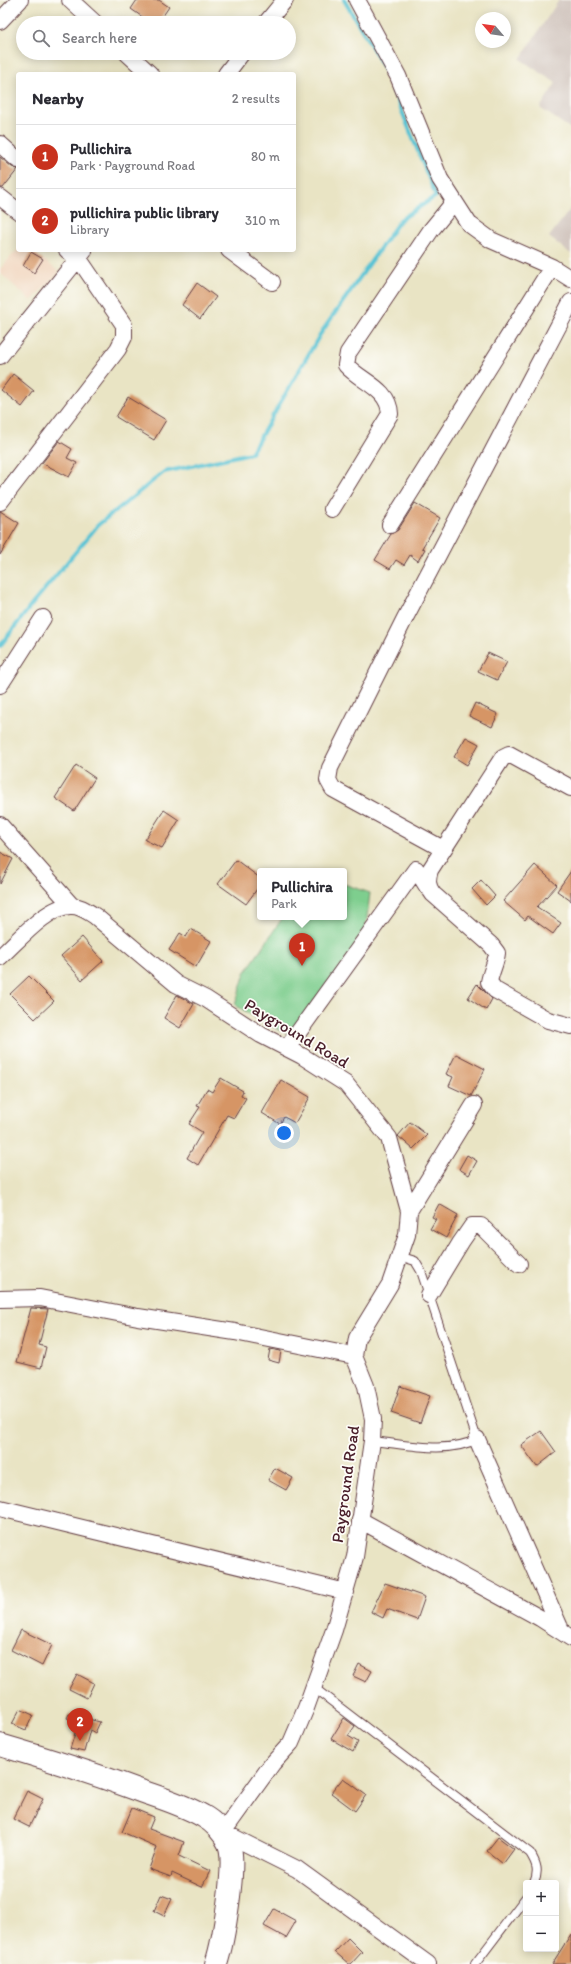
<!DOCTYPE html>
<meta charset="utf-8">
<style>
body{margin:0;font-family:Itim,sans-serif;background:#f7f7f7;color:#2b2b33}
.controls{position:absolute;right:12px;bottom:12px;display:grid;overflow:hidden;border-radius:4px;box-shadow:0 2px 10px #0003}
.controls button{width:36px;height:36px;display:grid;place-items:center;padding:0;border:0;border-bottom:1px solid #e1e1e2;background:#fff;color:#2b2b33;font:20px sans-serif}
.compass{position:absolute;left:475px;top:12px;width:36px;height:36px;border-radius:50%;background:#fff;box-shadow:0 2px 10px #0003;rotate:299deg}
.you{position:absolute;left:284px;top:1133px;width:14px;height:14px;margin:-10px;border:3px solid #fff;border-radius:50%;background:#1a73e8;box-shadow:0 0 0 6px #1a73e833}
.badge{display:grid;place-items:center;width:26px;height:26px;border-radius:50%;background:#c8321e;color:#fff;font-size:13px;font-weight:700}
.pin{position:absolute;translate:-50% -33px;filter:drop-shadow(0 1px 2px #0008)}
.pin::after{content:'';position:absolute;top:21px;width:14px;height:12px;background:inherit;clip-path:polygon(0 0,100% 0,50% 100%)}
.popup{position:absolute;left:257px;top:868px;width:90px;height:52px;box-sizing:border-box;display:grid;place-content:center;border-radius:4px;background:#fff;filter:drop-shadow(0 1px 3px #0005);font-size:13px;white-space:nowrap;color:#7c7c81}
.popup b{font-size:15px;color:#2b2b33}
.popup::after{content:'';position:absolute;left:50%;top:100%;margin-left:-8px;border:8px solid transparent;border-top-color:#fff}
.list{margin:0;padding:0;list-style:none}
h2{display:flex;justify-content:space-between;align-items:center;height:52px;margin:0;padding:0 16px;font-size:17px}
h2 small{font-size:13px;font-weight:400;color:#7c7c81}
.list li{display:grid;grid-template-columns:26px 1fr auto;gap:12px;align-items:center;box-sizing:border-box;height:64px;padding:0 16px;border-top:1px solid #e1e1e2}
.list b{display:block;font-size:15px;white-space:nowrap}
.list p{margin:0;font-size:13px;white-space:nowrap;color:#7c7c81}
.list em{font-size:13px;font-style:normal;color:#7c7c81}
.icon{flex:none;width:22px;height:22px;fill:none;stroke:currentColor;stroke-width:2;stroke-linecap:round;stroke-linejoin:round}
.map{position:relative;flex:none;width:571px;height:1964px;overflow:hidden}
.search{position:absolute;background:#fff;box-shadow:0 2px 10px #0003;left:16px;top:16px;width:280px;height:44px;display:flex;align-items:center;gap:10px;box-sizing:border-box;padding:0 14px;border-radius:22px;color:#7c7c81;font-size:15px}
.panel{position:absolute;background:#fff;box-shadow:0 2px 10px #0003;left:16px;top:72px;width:280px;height:180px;border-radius:4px}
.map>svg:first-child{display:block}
.built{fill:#f1d5bd}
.industrial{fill:#cec1ba}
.green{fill:#7ece8e;stroke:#64765c}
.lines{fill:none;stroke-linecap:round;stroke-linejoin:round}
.stream{stroke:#58c3d4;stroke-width:4}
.building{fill:#d69565}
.lane-casing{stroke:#623d42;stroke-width:10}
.street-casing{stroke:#623d42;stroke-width:18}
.secondary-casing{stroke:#623d42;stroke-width:24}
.lane{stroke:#fff;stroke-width:8}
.street{stroke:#fff;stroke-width:16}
.secondary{stroke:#fff;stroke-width:22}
.labels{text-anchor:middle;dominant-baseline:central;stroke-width:3.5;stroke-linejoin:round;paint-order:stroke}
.street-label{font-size:17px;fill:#4a1f2b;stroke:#fdfcf7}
</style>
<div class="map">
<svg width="571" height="1964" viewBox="0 0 571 1964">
<rect width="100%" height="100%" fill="#fdfcf7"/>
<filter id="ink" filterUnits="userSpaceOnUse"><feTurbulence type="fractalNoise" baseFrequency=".025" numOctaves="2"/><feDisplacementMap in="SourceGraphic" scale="8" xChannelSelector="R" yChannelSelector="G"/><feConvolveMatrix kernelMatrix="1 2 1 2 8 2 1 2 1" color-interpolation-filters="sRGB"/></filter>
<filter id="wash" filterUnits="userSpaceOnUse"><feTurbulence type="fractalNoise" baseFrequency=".012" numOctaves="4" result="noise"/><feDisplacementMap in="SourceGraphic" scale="16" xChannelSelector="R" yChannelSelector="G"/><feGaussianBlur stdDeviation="0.9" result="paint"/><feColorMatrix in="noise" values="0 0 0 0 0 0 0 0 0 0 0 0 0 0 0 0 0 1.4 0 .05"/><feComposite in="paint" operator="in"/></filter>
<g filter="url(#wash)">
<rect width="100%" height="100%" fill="#e9e4c4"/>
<!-- built -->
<path class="built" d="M18,249L32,250L59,272L31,301L0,273V269Z"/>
<!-- industrial -->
<path class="industrial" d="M559,0H571V129L540,108L556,83L520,59Z
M571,208V254L549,237Z"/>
<!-- green -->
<path class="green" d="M344,884L370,893L362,959L341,977L290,1035L262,1022L235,1005L245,973L283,917H344Z"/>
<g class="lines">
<!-- stream -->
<path class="stream" d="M0,646L34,602L98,525L164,472L251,453L321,333L400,220L436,196L385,69L344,0"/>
</g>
<g id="blocks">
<!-- building -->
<path class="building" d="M137,0H159L169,7L158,23H151L131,9Z
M0,157L12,167L18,169L3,188H0Z
M31,252L43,259L34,273L23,266Z
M197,283L216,297L200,319L182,305Z
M13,374L34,391L22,407L1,390Z
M128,397L166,420L154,440L116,417Z
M59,441L72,449L67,458L77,463L69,477L42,463Z
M415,503L440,518L422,548L425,549L418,561L410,555L404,565L396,560L390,569L375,560L391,534L398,530Z
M0,511L19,523L0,555Z
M488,653L507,662L497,680L478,671Z
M475,703L498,714L492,727L469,716Z
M466,737L479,744L467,765L454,757Z
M76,765L95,778L74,811L55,798Z
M164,810L179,820L162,848L145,840Z
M0,852L13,859L0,884Z
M236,860L260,878V885L246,904L218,884Z
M535,865L557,885L537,907L561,923L553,934L528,916L525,920L503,901Z
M571,871V901L557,891Z
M481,880L495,896L486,905L472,889Z
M191,929L211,941L196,967L169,950L180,933L186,937Z
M82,937L103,961L82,980L61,956Z
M29,976L54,1001L35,1019L10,994Z
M477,984L492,999L486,1010L468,998Z
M177,995L194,1004L180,1028L164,1018Z
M456,1054L485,1069L471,1096L449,1086L453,1077L446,1074Z
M221,1078L243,1091L241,1095L246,1098L234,1118L227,1115L198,1165L187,1158L202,1132L189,1124L200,1107L197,1106L207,1089L212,1092Z
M281,1080L310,1097L295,1123L284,1117L280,1124L262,1113Z
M410,1122L427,1135L413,1149L398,1136Z
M467,1155L477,1161L469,1175L459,1169Z
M439,1204L458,1215L446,1238L430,1229L436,1219L432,1217Z
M31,1308L48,1309L39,1345L46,1347L41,1368L17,1362Z
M270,1349L281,1351L279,1363L268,1360Z
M400,1386L430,1396L420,1423L391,1413Z
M541,1431L556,1452L537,1467L521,1445Z
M275,1468L293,1478L286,1490L268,1480Z
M385,1583L425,1597L417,1620L387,1609L383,1618L371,1612Z
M21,1630L52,1645L42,1666L11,1650Z
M359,1664L372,1671L366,1682L353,1676Z
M77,1674L94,1683L87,1698L69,1689Z
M20,1709L33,1715L26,1730L12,1724Z
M69,1714L100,1722L95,1733L90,1730L84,1752L70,1749L78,1724L67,1718Z
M344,1718L355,1726L348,1736L358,1742L353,1752L331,1739Z
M343,1778L366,1795L355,1811L331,1793Z
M27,1791L43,1799L29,1827L13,1819Z
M132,1808L154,1817L149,1829L184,1842L179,1856L210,1871L202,1887L172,1873L171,1877L149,1869L157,1847L122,1832Z
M498,1837L514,1849L503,1864L487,1851Z
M161,1895L172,1899L164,1916L154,1911Z
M274,1909L296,1921L286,1938L264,1926Z
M571,1934V1964H552Z
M348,1938L362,1952L351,1964H349L335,1952Z"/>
</g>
</g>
<g filter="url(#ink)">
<use href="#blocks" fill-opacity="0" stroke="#623d42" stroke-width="1"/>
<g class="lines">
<!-- lane casing -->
<g class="lane-casing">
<path id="lane" d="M372,1441C405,1444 447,1455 477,1439L421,1271L415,1261L399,1256
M313,1687L530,1853C537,1864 539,1871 534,1883
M475,1964L526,1897"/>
</g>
<!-- street casing -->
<g class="street-casing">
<path id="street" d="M70,0L95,23
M357,0L398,76L440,179L469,224L491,240L552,267L571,279
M0,21L20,0
M266,23L285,0
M127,53L150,74
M226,74L242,53
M0,144L18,160
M0,197L18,211
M229,250L272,282
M0,356L84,251
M0,502L118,349L124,337V325L79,259L67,250
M332,509L390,414C389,388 361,382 346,365L348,353L431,230L454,202
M390,525L552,267
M0,685L43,618
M571,788L509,754L503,757L430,870C427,880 427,886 433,894L491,945L497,953C496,963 491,971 489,982L495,990L548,1020L571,1026
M0,825L72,906
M443,849L333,789L328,780L330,768L405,618L571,302
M0,957C17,942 49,904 72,906C81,906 88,912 95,916L176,984L206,999L261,1035L302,1056L346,1084L389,1138L409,1211L407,1235L390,1284L357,1338L354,1356L366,1386L373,1419L372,1441L355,1557L334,1630L306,1708L291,1743L272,1764L223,1832L297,1869L428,1964
M287,1048L416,869L428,888
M409,1211L474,1105
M429,1295L461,1242L472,1226H481L519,1264
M0,1299L40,1298L138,1317L235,1332L354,1356
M477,1439L562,1632
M0,1508L346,1592
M360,1520L540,1618L571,1638"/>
</g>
<!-- secondary casing -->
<g class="secondary-casing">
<path id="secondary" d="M0,1745C48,1759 95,1774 141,1791C161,1798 184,1805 203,1816C214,1822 224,1833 229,1844C237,1864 223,1943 216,1964"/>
</g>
<!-- lane -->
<use href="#lane" class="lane"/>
<!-- street -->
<use href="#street" class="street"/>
<!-- secondary -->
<use href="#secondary" class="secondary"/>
</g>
</g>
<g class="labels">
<!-- street labels -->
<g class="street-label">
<text transform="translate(297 1033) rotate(31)">Payground Road</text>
<text transform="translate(345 1484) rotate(-82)">Payground Road</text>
</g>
</g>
</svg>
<div class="controls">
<button>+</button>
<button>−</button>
</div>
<svg class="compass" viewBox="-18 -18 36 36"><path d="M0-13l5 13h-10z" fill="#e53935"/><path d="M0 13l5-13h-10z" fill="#7c7c81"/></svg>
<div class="you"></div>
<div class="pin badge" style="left:302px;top:966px">1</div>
<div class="popup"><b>Pullichira</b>Park</div>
<div class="pin badge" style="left:80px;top:1741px">2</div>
<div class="search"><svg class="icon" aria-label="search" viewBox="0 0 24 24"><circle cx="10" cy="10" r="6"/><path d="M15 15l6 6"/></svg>Search here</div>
<section class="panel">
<h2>Nearby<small>2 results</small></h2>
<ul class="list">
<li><span class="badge">1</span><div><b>Pullichira</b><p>Park · Payground Road</p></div><em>80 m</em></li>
<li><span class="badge">2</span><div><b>pullichira public library</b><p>Library</p></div><em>310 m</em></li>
</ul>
</section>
</div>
